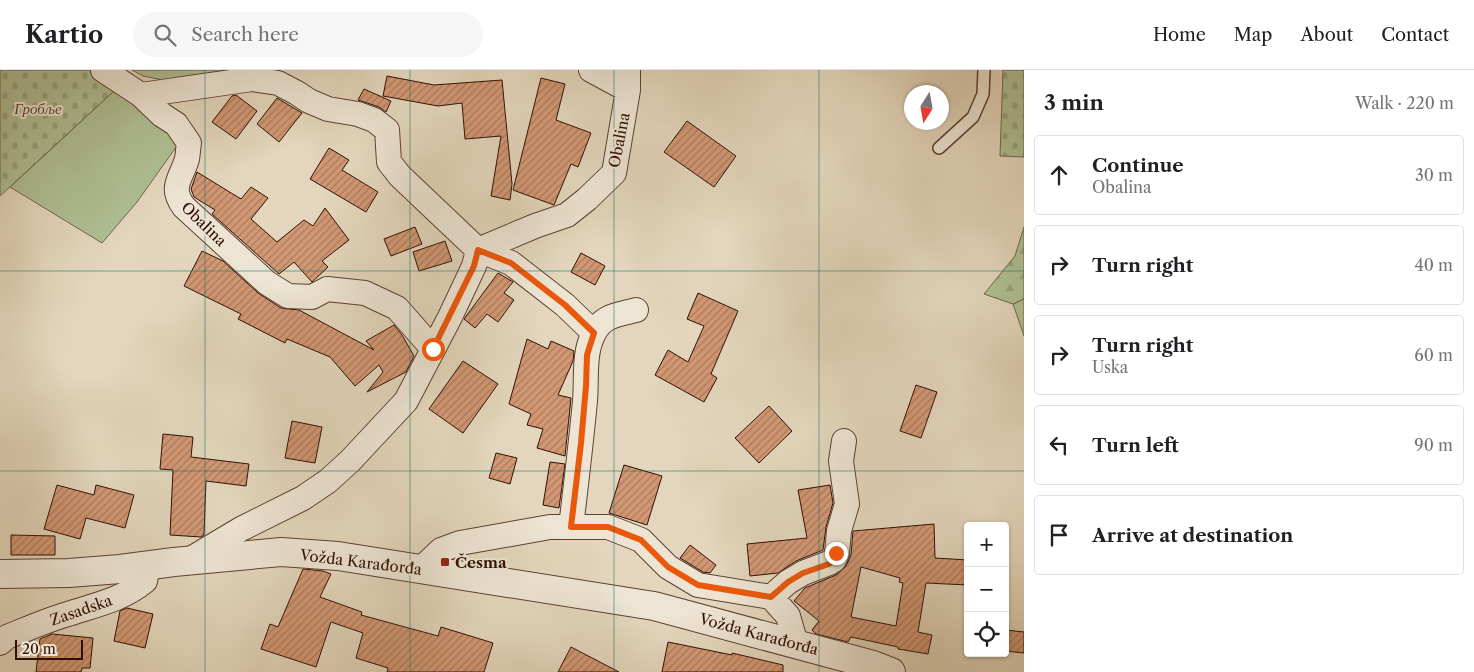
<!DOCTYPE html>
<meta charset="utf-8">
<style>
body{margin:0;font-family:"Libre Caslon Text",serif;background:#f6f6f6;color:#202124}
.controls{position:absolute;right:15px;bottom:15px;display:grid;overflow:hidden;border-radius:5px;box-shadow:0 1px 4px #0004}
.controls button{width:45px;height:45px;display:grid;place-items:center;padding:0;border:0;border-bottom:1px solid #e0e0e0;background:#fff;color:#202124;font:25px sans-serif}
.compass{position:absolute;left:904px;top:15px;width:45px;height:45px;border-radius:50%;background:#fff;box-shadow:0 1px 4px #0004;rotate:191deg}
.scale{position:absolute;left:15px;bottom:12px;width:68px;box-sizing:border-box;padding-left:5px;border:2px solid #300f04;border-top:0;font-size:14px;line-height:18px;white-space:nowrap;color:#300f04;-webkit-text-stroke:4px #ede4d3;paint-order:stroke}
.stop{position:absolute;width:15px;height:15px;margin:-11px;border:4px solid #ea580c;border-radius:50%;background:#fff}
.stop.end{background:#ea580c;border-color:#fff;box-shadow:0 1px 5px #0008}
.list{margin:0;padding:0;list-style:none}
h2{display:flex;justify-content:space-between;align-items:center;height:65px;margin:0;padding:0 20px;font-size:21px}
h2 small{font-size:16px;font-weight:400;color:#757577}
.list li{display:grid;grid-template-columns:32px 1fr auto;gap:15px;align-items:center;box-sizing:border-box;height:80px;margin:0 10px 10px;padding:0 10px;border:1px solid #e0e0e0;border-radius:5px}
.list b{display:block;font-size:19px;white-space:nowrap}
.list p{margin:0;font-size:16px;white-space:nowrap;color:#757577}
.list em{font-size:16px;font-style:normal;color:#757577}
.icon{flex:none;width:28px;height:28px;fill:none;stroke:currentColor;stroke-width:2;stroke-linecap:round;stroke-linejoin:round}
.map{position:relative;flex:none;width:1024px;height:602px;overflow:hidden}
header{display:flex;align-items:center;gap:30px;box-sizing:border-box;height:70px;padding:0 25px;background:#fff;border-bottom:1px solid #e0e0e0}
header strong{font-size:24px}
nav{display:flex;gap:28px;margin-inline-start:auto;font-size:18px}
.search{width:350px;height:45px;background:#f6f6f6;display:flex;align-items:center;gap:12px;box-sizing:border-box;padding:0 18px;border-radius:28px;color:#757577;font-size:19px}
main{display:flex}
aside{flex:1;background:#fff}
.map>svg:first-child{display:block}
.grass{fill:#afbf94;stroke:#70674c}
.forest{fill:url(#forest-firs);stroke:#70674c}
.cemetery{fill:url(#cemetery-stones);stroke:#70674c}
.building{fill:url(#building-hatch);stroke:#300f04;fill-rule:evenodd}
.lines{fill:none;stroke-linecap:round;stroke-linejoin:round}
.service-casing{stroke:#5d4132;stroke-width:14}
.minor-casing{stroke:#5d4132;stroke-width:26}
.tertiary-casing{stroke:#5d4132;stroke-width:30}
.service{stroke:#ede4d3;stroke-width:11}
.minor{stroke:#ede4d3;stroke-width:24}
.tertiary{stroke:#ede4d3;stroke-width:28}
.route{stroke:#ea580c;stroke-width:6}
.grid{fill:none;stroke:#0f766e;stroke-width:1;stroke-opacity:0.55}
.poi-dot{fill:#8f2418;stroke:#ede4d3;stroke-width:2}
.labels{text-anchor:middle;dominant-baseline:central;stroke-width:4;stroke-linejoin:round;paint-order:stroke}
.park-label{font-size:15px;font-style:italic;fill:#56442f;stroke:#ede4d3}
.street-label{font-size:15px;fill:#300f04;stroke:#ede4d3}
.poi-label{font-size:15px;font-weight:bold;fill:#300f04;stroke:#ede4d3;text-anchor:start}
</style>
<header>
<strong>Kartio</strong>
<div class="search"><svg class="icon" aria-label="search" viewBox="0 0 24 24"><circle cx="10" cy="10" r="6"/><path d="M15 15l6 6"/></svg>Search here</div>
<nav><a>Home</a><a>Map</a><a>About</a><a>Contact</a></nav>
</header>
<main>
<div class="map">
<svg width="1024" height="602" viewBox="0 0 1024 602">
<defs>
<pattern id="forest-firs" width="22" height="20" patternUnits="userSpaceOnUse" patternTransform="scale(1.25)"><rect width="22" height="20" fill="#afbf94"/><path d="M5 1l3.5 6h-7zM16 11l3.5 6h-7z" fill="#97a37e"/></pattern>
<pattern id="cemetery-stones" width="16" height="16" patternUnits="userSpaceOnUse" patternTransform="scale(1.25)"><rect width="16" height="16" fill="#afbf94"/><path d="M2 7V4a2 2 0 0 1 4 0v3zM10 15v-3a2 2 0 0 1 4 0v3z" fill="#97a37e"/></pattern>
<pattern id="building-hatch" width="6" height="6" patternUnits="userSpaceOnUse" patternTransform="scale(1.25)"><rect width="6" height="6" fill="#d29874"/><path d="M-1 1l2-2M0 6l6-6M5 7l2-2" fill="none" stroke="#ab7a5d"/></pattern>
</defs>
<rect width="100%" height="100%" fill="#e3d6bc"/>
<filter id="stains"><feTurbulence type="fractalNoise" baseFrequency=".004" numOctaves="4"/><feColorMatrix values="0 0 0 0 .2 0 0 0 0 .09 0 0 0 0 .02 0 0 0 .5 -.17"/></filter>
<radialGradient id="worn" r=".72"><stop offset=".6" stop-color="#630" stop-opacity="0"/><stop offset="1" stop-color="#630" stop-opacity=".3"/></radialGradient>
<!-- grass -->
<path class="grass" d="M132,0H239L173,12L143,6Z
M114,21L131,28L179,73L137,132L102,173L10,117Z
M1024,229V266L1013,234Z"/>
<!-- forest -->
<path class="forest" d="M1024,157V229L1013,234L984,224L1015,186Z"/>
<!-- cemetery -->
<path class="cemetery" d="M0,0H107L114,21L0,126Z
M1003,0H1024V87L1000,86Z"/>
<!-- building -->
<path class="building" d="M387,6L434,15L502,10L512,114L510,130L491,126L501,66L465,69L462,33L438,36L383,26Z
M541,8L565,14L556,50L591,63L578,97L571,94L554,135L513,120Z
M364,19L391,31L386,42L379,37L358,30Z
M236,25L257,41L236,69L212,52L232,26Z
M277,28L302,43L279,72L257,54Z
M687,51L736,86L714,117L664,82Z
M329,78L349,90L342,100L378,122L366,142L310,109Z
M197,102L241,129L251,117L268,128L251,149L277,172L304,150L313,156L325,138L349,170L322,191L328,197L312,212L294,192L279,204L212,144L215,140L194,127L191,119Z
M415,157L422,174L391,186L384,169Z
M445,171L452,191L419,201L413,182Z
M202,181L223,191L258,223L281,238L299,240L374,280L366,271L394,255L402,265L414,286L406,302L367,322L383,302L379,295L355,316L330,287L287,269L285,273L238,249L241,244L184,216Z
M581,183L605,196L595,215L571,202Z
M498,203L513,212L504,223L514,230L498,252L487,244L475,258L464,249Z
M698,223L738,241L711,304L717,308L704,332L655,305L668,280L688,292L704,256L687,249Z
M527,269L548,279L551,271L574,281L573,291L558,325L571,328L565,386L537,378L543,359L527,355L531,344L509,334Z
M463,291L498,314L463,363L429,339Z
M916,315L937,322L921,368L900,361Z
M769,336L792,361L759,393L735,368Z
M292,351L322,357L315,393L285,388Z
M163,364L193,367L191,387L249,394L246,416L206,411L204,465L201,467L170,465L173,400L160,399Z
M496,383L517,388L510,414L489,408Z
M550,392L565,394L559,438L543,435Z
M624,395L662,406L647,455L609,443Z
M57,415L94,425L96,415L134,425L125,458L86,448L80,469L44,459Z
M830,415L833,433L826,457L823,480L796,491L778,503L750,506L747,474L807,468L798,420Z
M934,454L935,488L968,490V515L926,513L918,562L932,565L928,584L898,579V577L851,567L848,572L816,564L812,560L819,551L794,531L805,518L836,505L846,496L851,485L853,461ZM861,497L900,508L899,512L903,513L896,556L851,547Z
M11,465L55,466V485H11Z
M690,475L716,495L710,503L703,502L680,488Z
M303,499L323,501L331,504L320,527L362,542L361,545L438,566L441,557L493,573L484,602H387L388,598L356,588L363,563L331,552L316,597L261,579L270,554L278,557Z
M127,538L153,544L145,578L114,571L120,541Z
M1006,560L1024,562V583L1005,581Z
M52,564L93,568L90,598H82L81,602H36L40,569Z
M668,572L732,585V583L783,595V602H662Z
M571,577L619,602H558Z"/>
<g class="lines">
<!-- service casing -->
<g class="service-casing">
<path id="service" d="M939,78L973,47L983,24L984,0"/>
</g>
<!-- minor casing -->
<g class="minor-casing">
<path id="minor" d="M103,0L141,25L162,45L176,54L189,73C188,78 188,84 187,89C181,109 169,117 184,137L267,213L288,226L312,227L327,219L365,223L397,238L433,279
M591,0L628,20
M141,25L252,9L278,13L297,23L309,31L328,39L358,44L374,50L387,60L389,92L400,106L478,180L511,193L565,235L594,263
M571,457C576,415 581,373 585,331C587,309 583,283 594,263C603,245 618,245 636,240
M189,490L241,459L303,428L328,411L350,391L406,331L450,247L474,196L478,180L535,156L567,145L587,129L614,103L628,20V0
M421,499L441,480L460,473L550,457H608L641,470L668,497L698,515L771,527L788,546L796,574
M771,527L788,512L803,503L829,493L834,490L837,483L839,461L847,434L841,391L844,371
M0,573L7,567C27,559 47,550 68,544C95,535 122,530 145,511L148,495"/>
</g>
<!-- tertiary casing -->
<g class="tertiary-casing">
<path id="tertiary" d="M0,504L69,503L120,499L174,492L281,482L338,486L654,536L873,595L891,602"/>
</g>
<!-- service -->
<use href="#service" class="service"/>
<!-- minor -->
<use href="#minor" class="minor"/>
<!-- tertiary -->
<use href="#tertiary" class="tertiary"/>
</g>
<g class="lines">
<!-- route -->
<path class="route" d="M433,279L474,196L478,180L511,193L565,235L594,263L587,285L586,316L581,373L571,457H608L641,470L668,497L698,515L771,527L788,512L803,503L829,494L834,490L836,483"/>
</g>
<!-- grid -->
<path class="grid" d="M205,0V602M410,0V602M614,0V602M819,0V602M0,201H1024M0,401H1024"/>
<!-- markers -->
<rect class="poi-dot" x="440" y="487" width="10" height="10" rx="2.5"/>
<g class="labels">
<!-- park labels -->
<g class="park-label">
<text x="38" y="38">Гробље</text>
</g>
<!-- street labels -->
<g class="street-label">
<text transform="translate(619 70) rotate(-79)">Obalina</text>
<text transform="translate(204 154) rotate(44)">Obalina</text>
<text transform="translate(361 492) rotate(7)">Vožda Karađorđa</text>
<text transform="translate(81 540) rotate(-19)">Zasadska</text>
<text transform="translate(759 564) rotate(15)">Vožda Karađorđa</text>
</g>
<!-- poi labels -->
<g class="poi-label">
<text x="455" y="492">Česma</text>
</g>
</g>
<rect width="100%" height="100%" filter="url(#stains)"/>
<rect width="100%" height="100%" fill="url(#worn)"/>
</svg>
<div class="controls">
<button>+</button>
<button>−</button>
<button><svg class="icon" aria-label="locate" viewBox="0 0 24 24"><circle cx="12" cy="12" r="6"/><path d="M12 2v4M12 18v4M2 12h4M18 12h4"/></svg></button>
</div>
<svg class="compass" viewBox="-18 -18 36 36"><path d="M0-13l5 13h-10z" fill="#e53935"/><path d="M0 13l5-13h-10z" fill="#757577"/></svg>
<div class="scale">20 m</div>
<div class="stop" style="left:433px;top:279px"></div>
<div class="stop end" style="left:836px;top:483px"></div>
</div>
<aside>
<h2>3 min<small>Walk · 220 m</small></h2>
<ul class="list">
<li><svg class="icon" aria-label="ahead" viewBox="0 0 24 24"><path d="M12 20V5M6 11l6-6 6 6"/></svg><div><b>Continue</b><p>Obalina</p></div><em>30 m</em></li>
<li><svg class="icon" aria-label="right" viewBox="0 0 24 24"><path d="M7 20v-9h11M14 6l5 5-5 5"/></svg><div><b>Turn right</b></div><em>40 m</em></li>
<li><svg class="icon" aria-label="right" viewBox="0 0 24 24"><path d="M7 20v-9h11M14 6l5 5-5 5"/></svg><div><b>Turn right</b><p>Uska</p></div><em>60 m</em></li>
<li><svg class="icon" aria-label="left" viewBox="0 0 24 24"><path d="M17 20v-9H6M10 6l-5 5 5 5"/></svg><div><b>Turn left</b></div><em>90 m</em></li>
<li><svg class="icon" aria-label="arrive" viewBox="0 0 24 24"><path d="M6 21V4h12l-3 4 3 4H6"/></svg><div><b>Arrive at destination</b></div></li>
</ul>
</aside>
</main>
